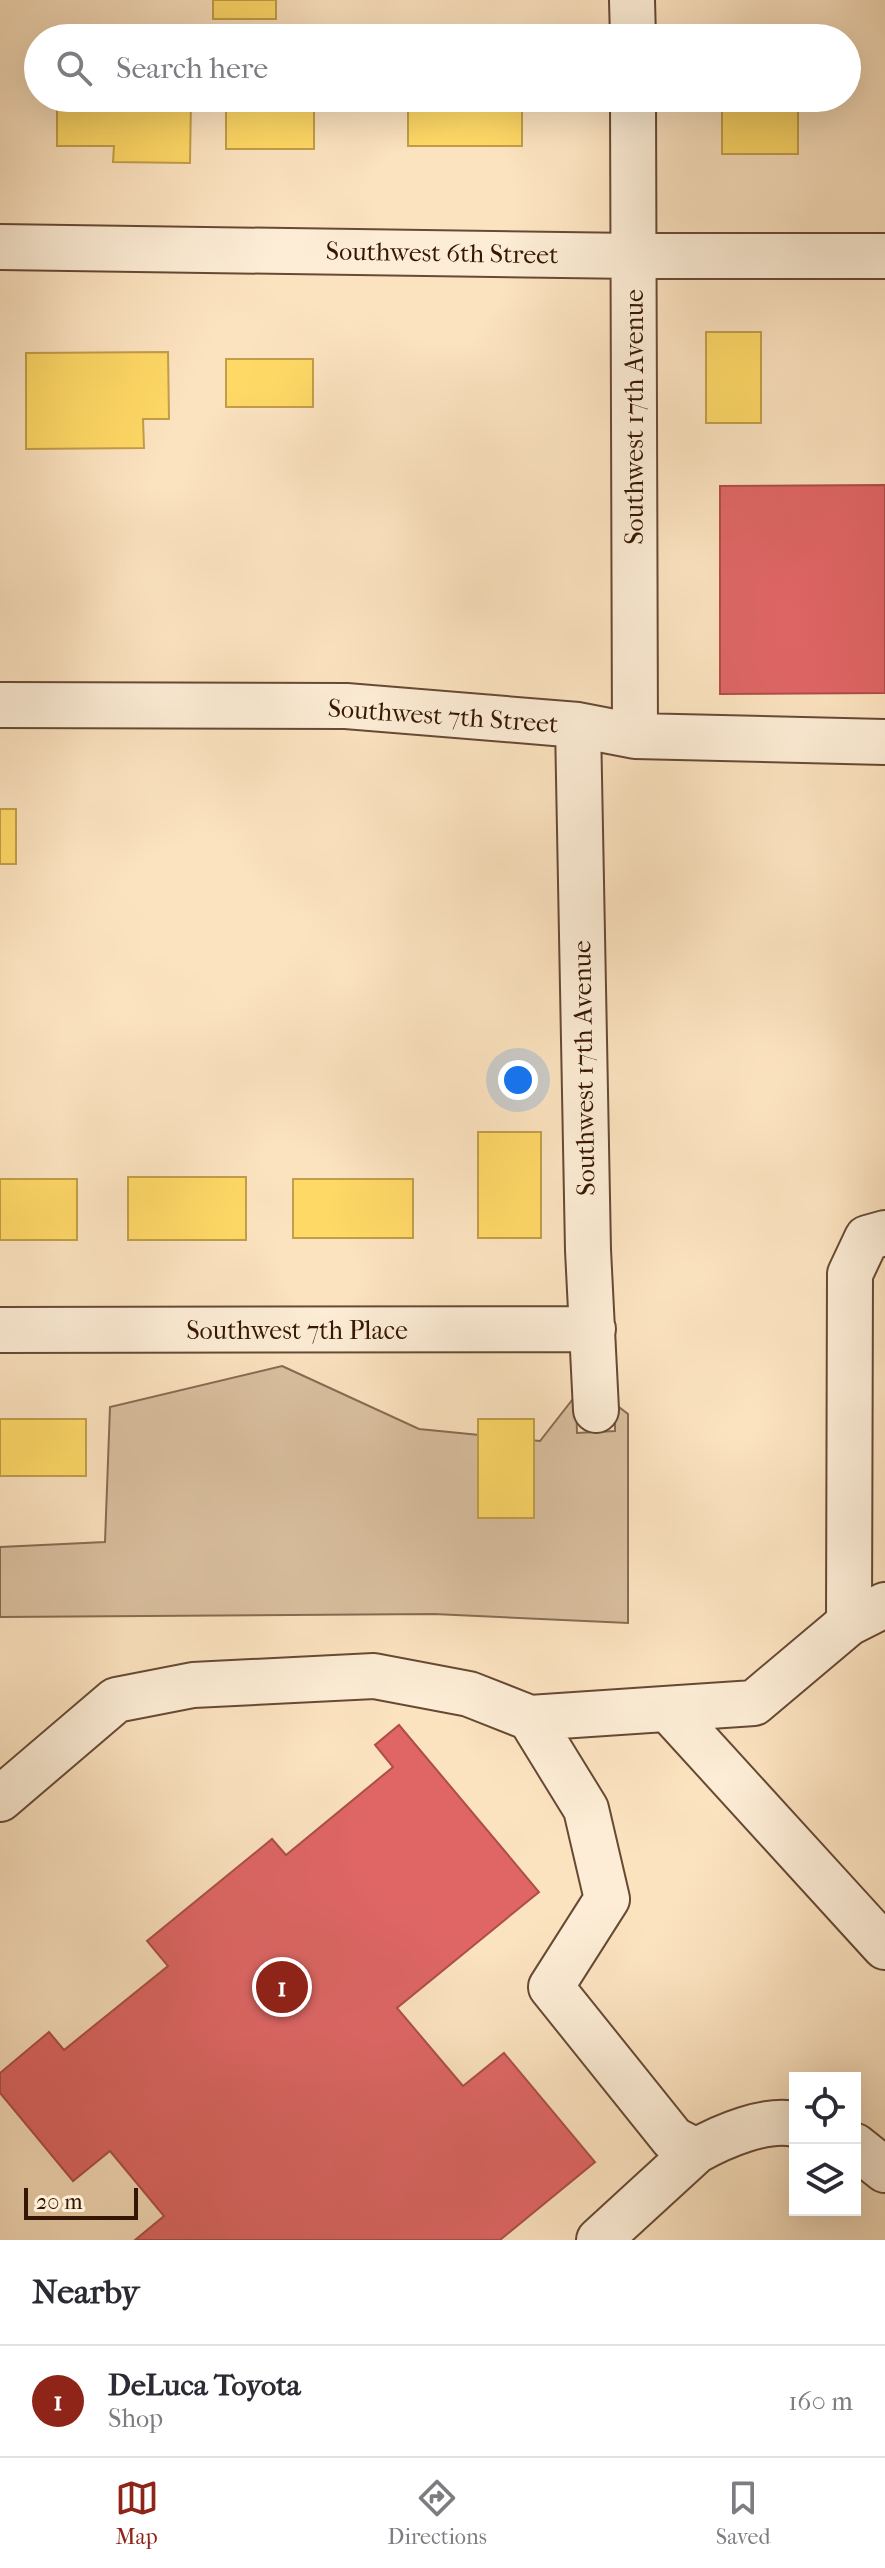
<!DOCTYPE html>
<style>
body{margin:0;font-family:"IM FELL French Canon",serif;background:#f2f2f3;color:#2b2b33}
.controls{position:absolute;right:24px;bottom:24px;display:grid;overflow:hidden;border-radius:0px;box-shadow:0 8px 32px #0002}
.controls button{width:72px;height:72px;display:grid;place-items:center;padding:0;border:0;border-bottom:2px solid #e1e1e2;background:#fff;color:#2b2b33;font:40px sans-serif}
.scale{position:absolute;left:24px;bottom:20px;width:114px;box-sizing:border-box;padding-left:8px;border:4px solid #351605;border-top:0;font-size:22px;line-height:28px;white-space:nowrap;color:#351605;-webkit-text-stroke:6px #fdedd6;paint-order:stroke}
.you{position:absolute;left:518px;top:1080px;width:28px;height:28px;margin:-20px;border:6px solid #fff;border-radius:50%;background:#1a73e8;box-shadow:0 0 0 12px #1a73e833}
.badge{display:grid;place-items:center;width:52px;height:52px;border-radius:50%;background:#8f2418;color:#fff;font-size:26px;font-weight:700}
.pin{position:absolute;translate:-50% -50%;border:4px solid #fff;box-shadow:0 2px 8px #0006}
.list{margin:0;padding:0;list-style:none}
h2{display:flex;justify-content:space-between;align-items:center;height:104px;margin:0;padding:0 32px;font-size:34px}
h2 small{font-size:26px;font-weight:400;color:#7c7c81}
.list li{display:grid;grid-template-columns:52px 1fr auto;gap:24px;align-items:center;box-sizing:border-box;height:112px;padding:0 32px;border-top:2px solid #e1e1e2}
.list b{display:block;font-size:30px;white-space:nowrap}
.list p{margin:0;font-size:26px;white-space:nowrap;color:#7c7c81}
.list em{font-size:26px;font-style:normal;color:#7c7c81}
.icon{flex:none;width:44px;height:44px;fill:none;stroke:currentColor;stroke-width:2;stroke-linecap:round;stroke-linejoin:round}
.map{position:relative;flex:none;width:885px;height:2240px;overflow:hidden}
.search{position:absolute;background:#fff;box-shadow:0 8px 32px #0002;left:24px;right:24px;top:24px;height:88px;display:flex;align-items:center;gap:20px;box-sizing:border-box;padding:0 28px;border-radius:44px;color:#7c7c81;font-size:30px}
.sheet{height:216px;background:#fff}
nav{display:flex;justify-content:space-around;align-items:center;box-sizing:border-box;height:112px;border-top:2px solid #e1e1e2;background:#fff;font-size:22px;color:#7c7c81}
nav a{display:grid;justify-items:center;gap:4px}
nav .on{color:#8f2418}
.map>svg:first-child{display:block}
.green{fill:#dac0a0;stroke:#886b52;stroke-width:2}
.homes{fill:#ffd966;stroke:#c29e49;stroke-width:2}
.shops{fill:#e06666;stroke:#ad4e49;stroke-width:2}
.lines{fill:none;stroke-linecap:round;stroke-linejoin:round}
.minor-casing{stroke:#674934;stroke-width:48}
.minor{stroke:#fdedd6;stroke-width:44}
.labels{text-anchor:middle;dominant-baseline:central;stroke-width:8;stroke-linejoin:round;paint-order:stroke}
.street-label{font-size:26px;fill:#351605;stroke:#fdedd6}
</style>
<div class="map">
<svg width="885" height="2240" viewBox="0 0 885 2240">
<rect width="100%" height="100%" fill="#fce3c0"/>
<filter id="stains"><feTurbulence type="fractalNoise" baseFrequency=".0025" numOctaves="4"/><feColorMatrix values="0 0 0 0 .2 0 0 0 0 .09 0 0 0 0 .02 0 0 0 .5 -.17"/></filter>
<radialGradient id="worn" r=".72"><stop offset=".6" stop-color="#630" stop-opacity="0"/><stop offset="1" stop-color="#630" stop-opacity=".3"/></radialGradient>
<!-- green -->
<path class="green" d="M282,1366L419,1429L540,1441L576,1395L577,1433L615,1431V1404L628,1414V1623L434,1614L0,1617V1547L105,1542L110,1407Z"/>
<!-- homes -->
<path class="homes" d="M213,0H276V19H213Z
M57,98H191L190,163L113,162L114,146H57Z
M226,98H314V149H226Z
M408,98H522V146H408Z
M722,98L798,100V154H722Z
M706,332H761V423H706Z
M168,352L169,419H143L144,448L26,449V353Z
M226,359H313V407H226Z
M0,809H16V864H0Z
M478,1132H541V1238H478Z
M128,1177H246V1240H128Z
M0,1179H77V1240H0Z
M293,1179H413V1238H293Z
M0,1419H86V1476H0Z
M478,1419H534V1518H478Z"/>
<!-- shops -->
<path class="shops" d="M885,485V693L720,694V486Z
M399,1725L539,1892L397,2008L463,2086L504,2053L595,2162L500,2240H135L164,2216L110,2151L73,2181L0,2093V2073L49,2032L64,2050L168,1966L147,1941L272,1839L286,1855L393,1767L375,1745Z"/>
<g class="lines">
<!-- minor casing -->
<g class="minor-casing">
<path id="minor" d="M632,0L633,38
M633,98L635,736
M0,247L634,256H885
M0,705L346,706L578,725L635,736L885,742
M578,725L588,1250L596,1410
M0,1330L593,1329
M849,1623L885,1605
M668,1709L885,1947
M530,1718L586,1809L607,1899L551,1987L673,2139L696,2151C723,2136 765,2118 795,2124
M0,1799L116,1700L193,1685L374,1676L469,1694L530,1718L754,1703L849,1623L850,1274L867,1238L885,1233
M855,2146L885,2170
M599,2240L696,2151"/>
</g>
<!-- minor -->
<use href="#minor" class="minor"/>
</g>
<g class="labels">
<!-- street labels -->
<g class="street-label">
<text transform="translate(442 253) rotate(1)">Southwest 6th Street</text>
<text transform="translate(634 417) rotate(-90)">Southwest 17th Avenue</text>
<text transform="translate(443 716) rotate(4)">Southwest 7th Street</text>
<text transform="translate(584 1068) rotate(-91)">Southwest 17th Avenue</text>
<text x="297" y="1330">Southwest 7th Place</text>
</g>
</g>
<rect width="100%" height="100%" filter="url(#stains)"/>
<rect width="100%" height="100%" fill="url(#worn)"/>
</svg>
<div class="controls">
<button><svg class="icon" aria-label="locate" viewBox="0 0 24 24"><circle cx="12" cy="12" r="6"/><path d="M12 2v4M12 18v4M2 12h4M18 12h4"/></svg></button>
<button><svg class="icon" aria-label="layers" viewBox="0 0 24 24"><path d="M12 4l9 5-9 5-9-5zM3 14l9 5 9-5"/></svg></button>
</div>
<div class="scale">20 m</div>
<div class="you"></div>
<div class="pin badge" style="left:282px;top:1987px">1</div>
<div class="search"><svg class="icon" aria-label="search" viewBox="0 0 24 24"><circle cx="10" cy="10" r="6"/><path d="M15 15l6 6"/></svg>Search here</div>
</div>
<section class="sheet">
<h2>Nearby<small></small></h2>
<ul class="list">
<li><span class="badge">1</span><div><b>DeLuca Toyota</b><p>Shop</p></div><em>160 m</em></li>
</ul>
</section>
<nav>
<a class="on"><svg class="icon" aria-label="map" viewBox="0 0 24 24"><path d="M3 6l6-2 6 2 6-2v14l-6 2-6-2-6 2zM9 4v14M15 6v14"/></svg>Map</a>
<a><svg class="icon" aria-label="directions" viewBox="0 0 24 24"><path d="M12 3l9 9-9 9-9-9zM9 14v-3h6M13 9l2 2-2 2"/></svg>Directions</a>
<a><svg class="icon" aria-label="saved" viewBox="0 0 24 24"><path d="M7 4h10v16l-5-4-5 4z"/></svg>Saved</a>
</nav>
